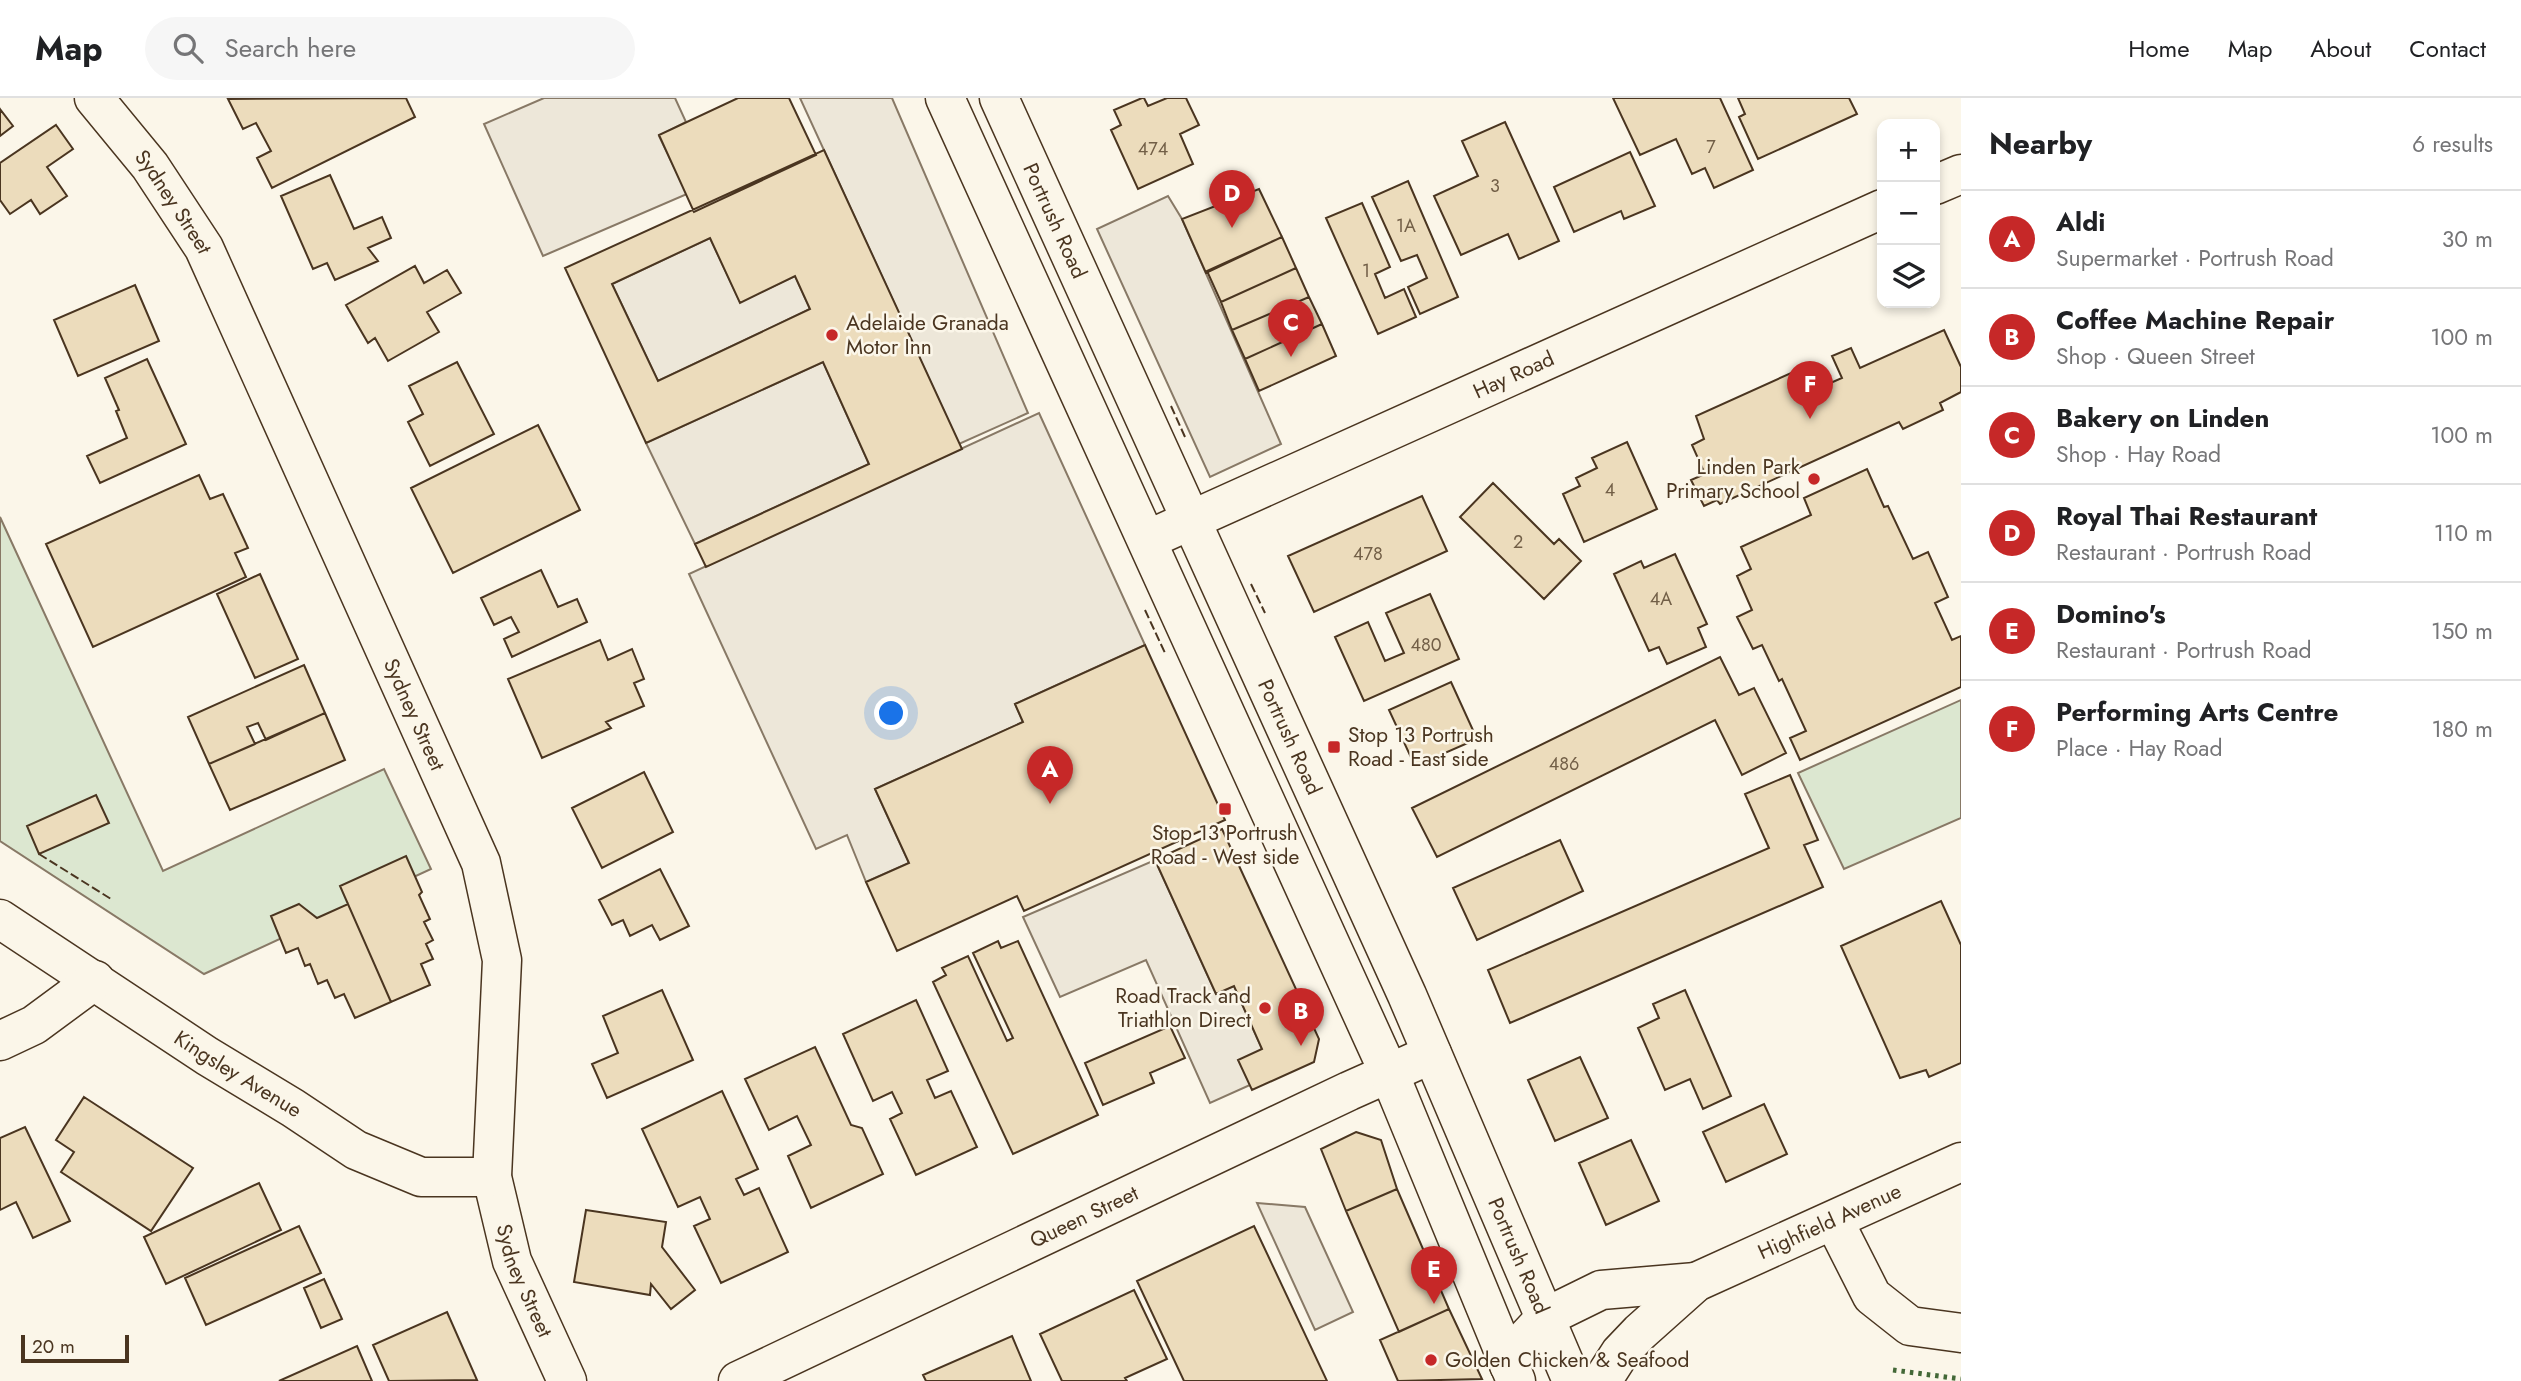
<!DOCTYPE html>
<meta charset="utf-8">
<style>
body{margin:0;font-family:Jost,sans-serif;background:#f6f6f6;color:#202124}
.controls{position:absolute;right:21px;top:21px;display:grid;overflow:hidden;border-radius:14px;box-shadow:0 4px 10px #0003}
.controls button{width:63px;height:63px;display:grid;place-items:center;padding:0;border:0;border-bottom:2px solid #e0e0e0;background:#fff;color:#202124;font:35px sans-serif}
.scale{position:absolute;left:21px;bottom:18px;width:108px;box-sizing:border-box;padding-left:7px;border:4px solid #4a3520;border-top:0;font-size:19px;line-height:24px;white-space:nowrap;color:#4a3520;-webkit-text-stroke:5px #fbf6e9;paint-order:stroke}
.you{position:absolute;left:892px;top:616px;width:24px;height:24px;margin:-18px;border:5px solid #fff;border-radius:50%;background:#1a73e8;box-shadow:0 0 0 10px #1a73e833}
.badge{display:grid;place-items:center;width:46px;height:46px;border-radius:50%;background:#c62828;color:#fff;font-size:23px;font-weight:700}
.pin{position:absolute;translate:-50% -58px;filter:drop-shadow(0 2px 4px #0008)}
.pin::after{content:'';position:absolute;top:37px;width:24px;height:21px;background:inherit;clip-path:polygon(0 0,100% 0,50% 100%)}
.list{margin:0;padding:0;list-style:none}
h2{display:flex;justify-content:space-between;align-items:center;height:91px;margin:0;padding:0 28px;font-size:30px}
h2 small{font-size:23px;font-weight:400;color:#757577}
.list li{display:grid;grid-template-columns:46px 1fr auto;gap:21px;align-items:center;box-sizing:border-box;height:98px;padding:0 28px;border-top:2px solid #e0e0e0}
.list b{display:block;font-size:26px;white-space:nowrap}
.list p{margin:0;font-size:23px;white-space:nowrap;color:#757577}
.list em{font-size:23px;font-style:normal;color:#757577}
.icon{flex:none;width:38px;height:38px;fill:none;stroke:currentColor;stroke-width:2;stroke-linecap:round;stroke-linejoin:round}
.map{position:relative;flex:none;width:1961px;height:1283px;overflow:hidden}
header{display:flex;align-items:center;gap:42px;box-sizing:border-box;height:98px;padding:0 35px;background:#fff;border-bottom:2px solid #e0e0e0}
header strong{font-size:33px}
nav{display:flex;gap:38px;margin-inline-start:auto;font-size:24px}
.search{width:490px;height:63px;background:#f6f6f6;display:flex;align-items:center;gap:18px;box-sizing:border-box;padding:0 24px;border-radius:38px;color:#757577;font-size:26px}
main{display:flex}
aside{flex:1;background:#fff}
.map>svg:first-child{display:block}
.green{fill:#dce7d0;stroke:#887966;stroke-width:2}
.parking{fill:#ede7d9;stroke:#887966;stroke-width:2}
.building{fill:#ecdcbc;stroke:#4a3520;stroke-width:2;fill-rule:evenodd}
.lines{fill:none;stroke-linecap:round;stroke-linejoin:round}
.minor-casing{stroke:#4a3520;stroke-width:41}
.highway-casing{stroke:#4a3520;stroke-width:41}
.minor{stroke:#fbf6e9;stroke-width:38}
.highway{stroke:#fbf6e9;stroke-width:38}
.hedge{stroke:#436837;stroke-width:5;stroke-dasharray:3.5 5;stroke-linecap:butt}
.fence{stroke:#4a3520;stroke-width:2;stroke-dasharray:9 3.5;stroke-linecap:butt}
.poi-dot{fill:#c62828;stroke:#fbf6e9;stroke-width:2.5}
.labels{text-anchor:middle;dominant-baseline:central;stroke-width:5;stroke-linejoin:round;paint-order:stroke}
.number-label{font-size:18px;fill:#725f47}
.street-label{font-size:21px;fill:#4a3520;stroke:#fbf6e9}
.poi-label{font-size:21px;fill:#4a3520;stroke:#fbf6e9;text-anchor:start}
</style>
<header>
<strong>Map</strong>
<div class="search"><svg class="icon" aria-label="search" viewBox="0 0 24 24"><circle cx="10" cy="10" r="6"/><path d="M15 15l6 6"/></svg>Search here</div>
<nav><a>Home</a><a>Map</a><a>About</a><a>Contact</a></nav>
</header>
<main>
<div class="map">
<svg width="1961" height="1283" viewBox="0 0 1961 1283">
<rect width="100%" height="100%" fill="#fbf6e9"/>
<!-- green -->
<path class="green" d="M0,419L163,773L384,671L431,771L204,876L0,743Z
M1961,602V720L1844,771L1798,675Z"/>
<!-- parking -->
<path class="parking" d="M544,0H675L686,24L659,38L687,96L543,158L484,26Z
M800,0H892L1028,315L959,346Z
M1168,98L1182,121L1281,346L1210,379L1097,131Z
M710,140L740,204L795,178L810,211L658,283L612,186Z
M823,264L869,366L695,446L646,345Z
M1039,315L1145,547L1015,606L1023,624L875,691L909,765L866,784L847,737L816,751L689,476Z
M1155,762L1216,896L1234,888L1262,951L1250,987L1210,1005L1146,862L1060,899L1023,819Z
M1257,1105L1305,1109L1353,1214L1315,1232Z"/>
<!-- building -->
<path class="building" d="M406,0L415,19L272,90L257,60L271,53L256,25L243,31L228,1Z
M738,0H789L816,57L694,114L659,37Z
M1142,0H1144L1148,8L1167,0H1186L1199,27L1180,36L1193,66L1138,91L1111,32L1121,27L1114,12Z
M1613,0H1720L1753,72L1714,90L1705,70L1692,76L1676,41L1640,57Z
M1738,0H1849L1857,16L1758,61L1739,19L1745,16Z
M0,11L13,28L0,38Z
M1505,24L1559,143L1519,161L1508,136L1461,157L1434,98L1478,78L1462,43Z
M56,27L73,51L47,69L67,98L40,116L31,102L10,116L0,102V65Z
M824,52L962,351L706,469L695,446L869,366L823,264L646,345L565,170ZM710,140L740,205L795,178L810,211L658,283L612,186Z
M1630,54L1655,108L1624,121L1621,113L1574,134L1554,89Z
M330,77L354,131L382,119L391,140L368,150L378,163L335,182L327,165L313,171L281,98Z
M1408,83L1458,199L1420,216L1408,189L1427,180L1417,157L1401,163L1372,99Z
M1259,91L1282,139L1206,175L1182,121Z
M1362,105L1390,169L1375,176L1385,200L1404,191L1416,219L1378,236L1326,120Z
M1282,139L1296,170L1221,204L1207,173Z
M415,168L424,185L447,172L461,195L427,214L439,234L388,263L375,240L368,245L346,207Z
M1296,170L1309,199L1232,232L1221,204Z
M135,187L159,243L78,278L54,222Z
M1309,199L1322,226L1245,261L1232,232Z
M1322,226L1336,258L1259,293L1245,261Z
M1944,232L1961,269V294L1940,305L1943,312L1903,331L1899,324L1720,406L1717,402L1704,408L1691,382L1705,376L1692,347L1704,341L1696,318L1800,271L1810,294L1842,280L1832,258L1851,250L1860,270Z
M147,261L186,346L100,385L87,358L127,340L116,313L119,312L105,280Z
M457,264L494,336L430,368L408,324L423,316L409,288Z
M538,327L580,412L453,475L411,390Z
M1627,344L1657,411L1584,444L1563,396L1580,388L1576,380L1597,370L1592,360Z
M1867,371L1884,409L1888,408L1913,461L1928,454L1948,499L1935,505L1952,542L1961,538V589L1800,662L1790,640L1806,633L1782,581L1779,583L1762,547L1753,551L1737,519L1752,512L1737,478L1751,471L1741,449L1811,417L1804,400Z
M199,377L210,401L223,396L248,450L235,455L246,479L93,549L46,446Z
M1493,385L1554,446L1559,441L1581,463L1544,501L1460,419Z
M1422,398L1447,453L1314,514L1288,458Z
M1675,456L1707,526L1698,530L1706,549L1667,566L1659,549L1649,553L1614,476L1641,463L1644,470Z
M541,472L558,509L577,501L587,524L512,559L504,541L519,534L511,519L494,527L481,500Z
M260,476L298,561L255,580L217,496Z
M1430,496L1459,561L1364,603L1335,539L1368,524L1385,563L1404,555L1386,515Z
M600,542L608,562L632,551L644,581L634,585L644,608L606,624L611,630L542,660L508,581Z
M1145,547L1225,722L1024,813L1017,798L897,853L866,784L909,765L875,691L1023,624L1015,606Z
M1720,559L1739,597L1754,590L1786,655L1742,677L1715,622L1437,759L1412,710Z
M304,567L325,615L266,642L258,625L247,629L255,646L209,666L188,619Z
M1451,584L1477,641L1415,668L1389,612Z
M325,615L345,662L230,712L209,666Z
M644,674L673,734L602,770L572,710Z
M1790,677L1818,742L1804,747L1823,789L1510,925L1488,872L1769,750L1745,696Z
M96,697L109,725L39,756L27,728Z
M1222,731L1319,941L1314,964L1252,992L1238,962L1262,951L1234,888L1216,896L1155,762Z
M1560,742L1583,793L1477,842L1453,790Z
M406,758L422,794L419,797L430,821L424,824L433,842L426,846L433,861L421,866L430,887L391,904L340,788Z
M660,771L689,828L660,842L652,827L630,838L623,822L612,827L599,802Z
M1941,803L1961,847V965L1929,979L1926,972L1900,980L1841,848Z
M299,806L317,820L348,806L391,904L355,920L344,896L335,900L327,882L318,886L310,866L305,868L298,850L286,855L271,818Z
M998,843L1001,850L1018,843L1098,1017L1013,1056L933,884L946,877L942,870L968,858L1007,943L1013,940L973,855Z
M662,892L693,962L607,1000L592,966L618,955L603,918Z
M1685,892L1731,998L1703,1011L1690,981L1665,992L1638,930L1659,920L1653,906Z
M916,902L948,973L927,982L935,1000L951,993L977,1049L916,1077L890,1021L902,1015L892,994L873,1003L843,936Z
M1170,928L1185,960L1150,975L1154,985L1103,1007L1085,965Z
M815,949L851,1027L862,1030L883,1076L811,1110L788,1058L811,1047L797,1018L769,1032L745,981Z
M1580,959L1608,1020L1555,1043L1528,982Z
M722,993L758,1071L736,1081L744,1097L759,1090L788,1154L721,1185L694,1128L710,1121L700,1099L678,1109L642,1031Z
M84,999L193,1070L151,1133L61,1074L74,1054L56,1042Z
M1764,1006L1787,1056L1726,1084L1703,1034Z
M25,1029L70,1123L33,1140L16,1104L0,1112V1040Z
M1356,1034L1381,1042L1397,1091L1346,1113L1321,1051Z
M1631,1042L1659,1103L1606,1127L1579,1065Z
M259,1085L281,1132L166,1186L144,1139Z
M1397,1091L1449,1211L1399,1234L1346,1113Z
M586,1112L666,1124L662,1149L695,1192L671,1211L651,1186L650,1197L574,1184Z
M299,1128L321,1175L206,1227L185,1180Z
M1254,1128L1327,1283H1184L1137,1183Z
M324,1181L342,1221L321,1230L304,1190Z
M1134,1192L1167,1261L1125,1280L1127,1283H1062L1040,1236Z
M1449,1211L1482,1281L1398,1283L1380,1242Z
M447,1214L477,1282L389,1283L373,1247Z
M1012,1238L1031,1283H926L923,1277Z
M357,1248L372,1283H279Z"/>
<g class="lines">
<!-- minor casing -->
<g class="minor-casing">
<g id="minor">
<path id="s1" d="M94,0L150,68L204,150L481,765L502,862L492,1079L512,1163L567,1283"/>
<path d="M1935,87L1961,76"/>
<path id="s2" d="M1147,442L1882,111"/>
<path id="s3" d="M0,821L207,958L293,1010L356,1052L421,1079H492"/>
<path d="M0,943L34,927L95,882"/>
<path d="M1834,1123L1872,1198L1910,1228L1961,1235"/>
<path d="M1509,1267L1519,1248L1546,1219L1601,1192L1696,1184"/>
<path id="s4" d="M738,1283L1349,993L1432,956"/>
<path id="s5" d="M1602,1283L1620,1255L1640,1234L1696,1184L1961,1064"/>
</g>
</g>
<!-- highway casing -->
<g class="highway-casing">
<g id="highway">
<path d="M945,0L1389,975L1516,1283"/>
<path id="s6" d="M999,0L1407,897L1572,1283"/>
</g>
</g>
<!-- minor -->
<use href="#minor" class="minor"/>
<!-- highway -->
<use href="#highway" class="highway"/>
<!-- hedge -->
<path class="hedge" d="M1893,1272L1961,1281"/>
<!-- fence -->
<path class="fence" d="M1171,308L1185,339
M1251,486L1265,515
M1145,512L1165,555
M39,756L111,801"/>
</g>
<!-- markers -->
<g class="poi-dot">
<circle cx="832" cy="237" r="7"/>
<circle cx="1814" cy="381" r="7"/>
<rect x="1327" y="642" width="14" height="14" rx="3.5"/>
<rect x="1218" y="704" width="14" height="14" rx="3.5"/>
<circle cx="1265" cy="910" r="7"/>
<circle cx="1431" cy="1262" r="7"/>
</g>
<g class="labels">
<!-- number labels -->
<g class="number-label">
<text x="1711" y="49">7</text>
<text x="1153" y="51">474</text>
<text x="1495" y="88">3</text>
<text x="1406" y="128">1A</text>
<text x="1366" y="173">1</text>
<text x="1610" y="392">4</text>
<text x="1518" y="444">2</text>
<text x="1368" y="456">478</text>
<text x="1661" y="501">4A</text>
<text x="1426" y="547">480</text>
<text x="1564" y="666">486</text>
</g>
<!-- street labels -->
<g class="street-label">
<text stroke="none"><textPath href="#s1" startOffset="131">Sydney Street</textPath></text>
<text stroke="none"><textPath href="#s6" startOffset="135">Portrush Road</textPath></text>
<text stroke="none"><textPath href="#s2" startOffset="402">Hay Road</textPath></text>
<text stroke="none"><textPath href="#s1" startOffset="698">Sydney Street</textPath></text>
<text stroke="none"><textPath href="#s6" startOffset="702">Portrush Road</textPath></text>
<text stroke="none"><textPath href="#s3" startOffset="284">Kingsley Avenue</textPath></text>
<text stroke="none"><textPath href="#s4" startOffset="383">Queen Street</textPath></text>
<text stroke="none"><textPath href="#s5" startOffset="284">Highfield Avenue</textPath></text>
<text stroke="none"><textPath href="#s6" startOffset="1269">Portrush Road</textPath></text>
<text stroke="none"><textPath href="#s1" startOffset="1286">Sydney Street</textPath></text>
</g>
<!-- poi labels -->
<g class="poi-label">
<text x="846" y="225">Adelaide Granada<tspan x="846" dy="24">Motor Inn</tspan></text>
<text x="1800" y="369" text-anchor="end">Linden Park<tspan x="1800" dy="24">Primary School</tspan></text>
<text x="1348" y="637">Stop 13 Portrush<tspan x="1348" dy="24">Road - East side</tspan></text>
<text x="1225" y="735" text-anchor="middle">Stop 13 Portrush<tspan x="1225" dy="24">Road - West side</tspan></text>
<text x="1251" y="898" text-anchor="end">Road Track and<tspan x="1251" dy="24">Triathlon Direct</tspan></text>
<text x="1445" y="1262">Golden Chicken &amp; Seafood</text>
</g>
</g>
</svg>
<div class="controls">
<button>+</button>
<button>−</button>
<button><svg class="icon" aria-label="layers" viewBox="0 0 24 24"><path d="M12 4l9 5-9 5-9-5zM3 14l9 5 9-5"/></svg></button>
</div>
<div class="scale">20 m</div>
<div class="you"></div>
<div class="pin badge" style="left:1050px;top:706px">A</div>
<div class="pin badge" style="left:1301px;top:948px">B</div>
<div class="pin badge" style="left:1291px;top:259px">C</div>
<div class="pin badge" style="left:1232px;top:130px">D</div>
<div class="pin badge" style="left:1434px;top:1206px">E</div>
<div class="pin badge" style="left:1810px;top:321px">F</div>
</div>
<aside>
<h2>Nearby<small>6 results</small></h2>
<ul class="list">
<li><span class="badge">A</span><div><b>Aldi</b><p>Supermarket · Portrush Road</p></div><em>30 m</em></li>
<li><span class="badge">B</span><div><b>Coffee Machine Repair</b><p>Shop · Queen Street</p></div><em>100 m</em></li>
<li><span class="badge">C</span><div><b>Bakery on Linden</b><p>Shop · Hay Road</p></div><em>100 m</em></li>
<li><span class="badge">D</span><div><b>Royal Thai Restaurant</b><p>Restaurant · Portrush Road</p></div><em>110 m</em></li>
<li><span class="badge">E</span><div><b>Domino's</b><p>Restaurant · Portrush Road</p></div><em>150 m</em></li>
<li><span class="badge">F</span><div><b>Performing Arts Centre</b><p>Place · Hay Road</p></div><em>180 m</em></li>
</ul>
</aside>
</main>
